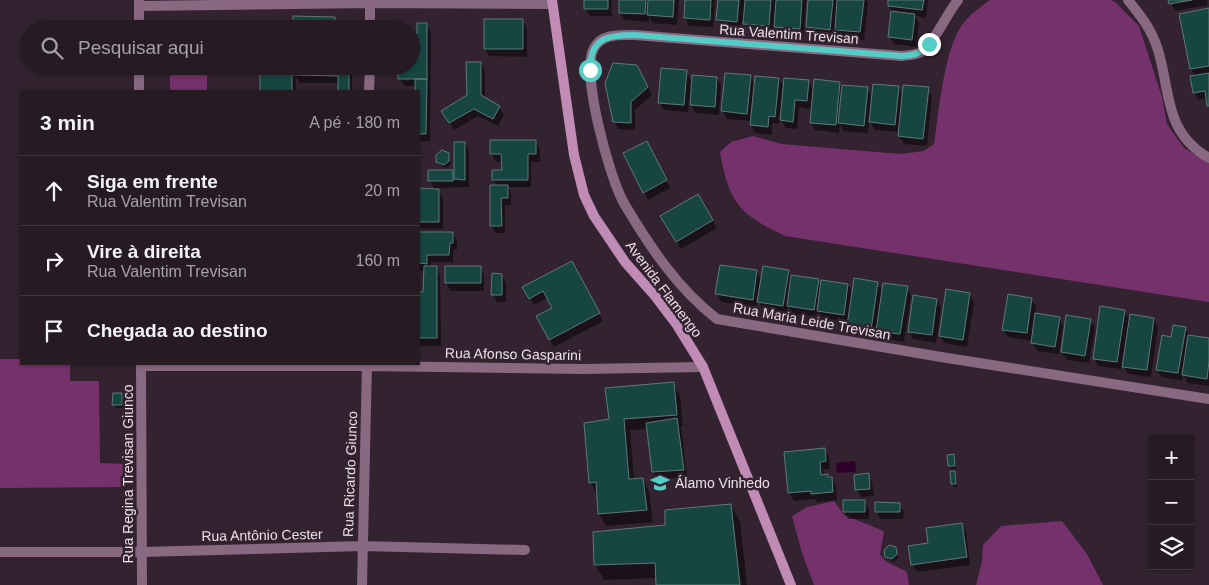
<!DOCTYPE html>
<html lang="pt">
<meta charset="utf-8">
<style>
body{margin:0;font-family:Arial,sans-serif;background:#322730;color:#f1f3f6}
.controls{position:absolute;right:15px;bottom:15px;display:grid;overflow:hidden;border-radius:0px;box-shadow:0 1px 4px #0004}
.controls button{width:45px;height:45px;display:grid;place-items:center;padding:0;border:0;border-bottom:1px solid #423841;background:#261a23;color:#f1f3f6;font:25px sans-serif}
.stop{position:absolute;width:15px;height:15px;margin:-11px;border:4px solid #54cdc7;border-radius:50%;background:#fff}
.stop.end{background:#54cdc7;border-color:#fff;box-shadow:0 1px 5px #0008}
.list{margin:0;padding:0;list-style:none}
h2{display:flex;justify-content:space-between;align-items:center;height:65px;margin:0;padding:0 20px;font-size:21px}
h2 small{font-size:16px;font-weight:400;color:#a4a1a6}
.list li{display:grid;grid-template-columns:32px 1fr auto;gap:15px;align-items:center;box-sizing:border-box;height:70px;padding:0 20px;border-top:1px solid #423841}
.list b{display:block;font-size:19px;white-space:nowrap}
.list p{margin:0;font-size:16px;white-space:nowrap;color:#a4a1a6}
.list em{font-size:16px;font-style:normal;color:#a4a1a6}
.icon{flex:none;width:28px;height:28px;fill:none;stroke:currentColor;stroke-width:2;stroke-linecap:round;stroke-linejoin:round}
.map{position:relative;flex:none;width:1209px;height:585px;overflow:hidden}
.search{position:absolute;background:#261a23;box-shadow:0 1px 4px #0004;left:20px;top:20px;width:400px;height:55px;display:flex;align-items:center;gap:12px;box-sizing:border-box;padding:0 18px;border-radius:28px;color:#a4a1a6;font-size:19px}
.panel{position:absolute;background:#261a23;box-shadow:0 1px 4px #0004;left:20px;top:90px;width:400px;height:275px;border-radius:0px}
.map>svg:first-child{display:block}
.green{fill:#75316b}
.water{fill:#2f002a}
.shadow{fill:#0007}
.building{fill:#174542;stroke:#5d7a78}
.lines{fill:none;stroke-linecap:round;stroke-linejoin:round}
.street{stroke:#896882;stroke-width:10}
.secondary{stroke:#c08bb5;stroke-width:10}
.route{stroke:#54cdc7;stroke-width:6}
.labels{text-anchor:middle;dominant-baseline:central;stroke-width:5;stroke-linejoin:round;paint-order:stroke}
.street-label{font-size:14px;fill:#ece0e9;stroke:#33222f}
.poi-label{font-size:14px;fill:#ece0e9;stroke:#33222f;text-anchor:start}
</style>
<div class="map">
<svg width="1209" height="585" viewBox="0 0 1209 585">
<rect width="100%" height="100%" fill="#33222f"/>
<!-- green -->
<path class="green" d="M990,0H1111L1115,2L1139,26L1162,97L1167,124L1184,148L1209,163V302L785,236C739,214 729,203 720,152L731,142L753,136L782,144L901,154L924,151L934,144C939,112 944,43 966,20C973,12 982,6 990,0Z
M170,66H207V91H170Z
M0,359H21V364H70V381H99L100,463L124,464L125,487L0,488Z
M834,501L844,515L884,531L880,555L887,562L907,572L909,585H814L802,553L792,516L807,507Z
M1062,521L1087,554L1103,585H976L982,562L983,545L1001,526Z"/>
<!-- water -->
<path class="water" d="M855,461L856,472L837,473L836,463Z"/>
<!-- shadow -->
<path class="shadow" d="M585,0H611L612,16H590L585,9Z
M621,0H679L677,25L653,23L649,16V22L625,20L620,13Z
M686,0H715L713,27L689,26L685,18Z
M719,0H806L804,36L780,35L774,24L773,33L749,31L742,20L741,29L722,28L717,20Z
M809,0H866L868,3L864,40L840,37L835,28L834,37L811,35L807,27Z
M890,0H928L926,18L915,16L919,23L916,47L894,44L889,36L892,12L889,6Z
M1170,0H1207L1208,5L1175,11Z
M1209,9V106L1207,98L1198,100L1194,92L1195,76L1191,69L1181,15Z
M335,19L339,29H294Z
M523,21L527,28V57L489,56L485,49Z
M426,24L431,32L430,141H419V91H416V86H404L399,78L411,66L418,34Z
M481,63L485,71V99L499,107L504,115L498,126L478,116L454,130L443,111L468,96Z
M248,66H285L292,68L295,73V66H349L352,72V91H340V83H300L296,77V91H261V68L250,69Z
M686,72L693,82L717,78L721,86L719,115L696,113L689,101L688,112L664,110L659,102Z
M641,74L652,95L635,110V130L618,129L614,121Z
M750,76L755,85L779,79L784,89L808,81L814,92L839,83L843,90L867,88L873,98L898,87L903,97L928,89L932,96L927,146L904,144L899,136L900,132L875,130L869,120L868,133L844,131L840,124L839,133L815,130L811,123L812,109L799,107L797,129L786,128L780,117L779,124L772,123V135L755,133L751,125V121L727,119L723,111Z
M535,142L540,149V162H531V187H508L511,194V205H505V233H496L491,226L497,186L493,180L503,171V162H496L491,154Z
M465,143L469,151V187L437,188L443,198V229H419V190H435L430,180L429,172L455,171Z
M651,150L670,188L648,200L644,192Z
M448,154L451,165L446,168L440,165L438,162Z
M698,196L717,228L681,249L662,216Z
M419,233H453L457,241V250H453V262H431V267H436L440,275L441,346H419V293H425V271H419Z
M446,267H480L484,275V291H451L446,283Z
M576,270L603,321L554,347L538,317L554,308L548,298L534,305L524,287Z
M756,271L762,280L788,271L791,276L818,281L822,287L848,285L853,294L877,283L883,293L907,288L911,295L904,342L882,338L876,328L875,337L852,333L848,326V322L822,318L819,312L818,317L793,314L788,306L787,313L763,309L758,300L756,307L721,302L717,294Z
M502,275L506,283V302H497L493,294Z
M970,294L974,302L967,347L944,343L940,336Z
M1031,299L1036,306L1035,315L1059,318L1063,326L1059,354L1037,351L1032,341L1008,337L1004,330Z
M937,300L941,308L936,343L913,339L909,331Z
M1124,311L1130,321L1154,319L1158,327L1151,377L1128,374L1122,364L1121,369L1098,366L1094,358Z
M1090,320L1095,328L1089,363L1067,360L1062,352Z
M1185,328L1189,336L1209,339V386L1188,383L1183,374L1182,381L1162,377L1157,370L1172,338Z
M673,384L680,395L683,426H681L687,477L658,480L653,472L648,429L630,430L634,480L642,479L649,491L653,522L606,526L599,514L597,495L591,483L586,424L610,421Z
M121,394L123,398V408H116L114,404Z
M824,450L829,457L830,469H823L824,476L828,475L831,478L836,486L837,500L817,502L815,499L794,501L789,493L785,453Z
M953,455L956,469H951L949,466Z
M954,472L956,476L957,487H954L952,484Z
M868,475L872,482L874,496L861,497L857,490Z
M864,502L869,509V519H848L844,511Z
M899,504L904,512L903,519H880L876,511Z
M731,505L740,521L747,585H657V578L604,580L595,564L666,526Z
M961,525L966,532L970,565L917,572L912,564Z
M895,548L898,558L894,562L889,560L887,556Z"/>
<!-- building -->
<path class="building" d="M584,0H608V9H584Z
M619,0H646L645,14L619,13Z
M648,0H674L673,17L647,15Z
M685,0H711L710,20L684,18Z
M718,0H739L737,22L716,20Z
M745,0H771L769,26L743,24Z
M776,0H802L800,29L774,27Z
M808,0H833L830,30L806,27Z
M837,0H864L860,32L835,30Z
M888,0H924L922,10L888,6Z
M1168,0H1192L1169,4Z
M1209,8V66L1190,69L1179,14Z
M891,11L915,14L912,40L888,37Z
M293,16L335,17V29H293Z
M484,19H523V49H484Z
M417,23H427V79H398V66H411V33H417Z
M466,62H481V95L500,106L493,119L474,109L449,123L441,111L467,95Z
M613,63L637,65L648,87L631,102V123L613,122L605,83Z
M260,66H292V91H260Z
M294,66H337V76L294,75Z
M338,66H349V91H338Z
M661,68L687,70L684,105L658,103Z
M725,73L751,75L747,114L721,111Z
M1209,73V106H1207L1205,91L1193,93L1190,76Z
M692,75L717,77L715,107L690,105Z
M755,76L779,78L775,117L769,116L768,127L750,125Z
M784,78L809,80L807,101L795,100L793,122L780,120Z
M415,79H427L426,134H419V91H415Z
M814,79L840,82L836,125L810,123Z
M873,84L899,86L895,125L869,122Z
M842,85L868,87L864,126L838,123Z
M903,85L929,87L923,139L898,136Z
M490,140H536V154H528V180H492V170H502L501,154H490Z
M647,141L667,180L643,193L623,153Z
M454,142H465V180L454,179Z
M442,150L449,153V161L444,165L436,162V155Z
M428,170H453V181H428Z
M490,185H508V198H501L502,226H490Z
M419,188L439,189V222H419Z
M698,194L713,220L676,242L660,216Z
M419,232H453V243H450L449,255H427V264L419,263Z
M572,261L600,313L549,340L536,316L552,308L543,291L529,299L522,287Z
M720,265L757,270L753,300L715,294Z
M424,266H437V338H419V292H423Z
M445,266H481V283H445Z
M763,266L789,270L783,306L757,302Z
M492,273L502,274V295H491Z
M791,275L819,279L814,310L787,306Z
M854,278L878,282L871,330L847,326Z
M821,280L848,284L844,315L817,311Z
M883,283L908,286L900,334L876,331Z
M946,289L970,293L963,340L939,336Z
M1008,294L1032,298L1027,333L1002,330Z
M913,295L937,299L932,335L908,332Z
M1100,306L1125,310L1117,362L1093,359Z
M1035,313L1060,317L1055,347L1031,343Z
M1130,314L1154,318L1147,370L1122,367Z
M1066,315L1091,319L1085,356L1061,352Z
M1173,325L1186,327L1178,373L1156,370L1162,335L1171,337Z
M1188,335L1209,338V361L1207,379L1182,375Z
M674,382L677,415L624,419L629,479L643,478L647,510L598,514L596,482L589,483L584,423L609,419L605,388Z
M113,393H122V405H112Z
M677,418L684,470L652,472L646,423Z
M825,448L826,461L820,462L821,475L828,474V477H832L833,492L811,494V491L788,493L784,452Z
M954,454L955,466H948L947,455Z
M950,471H955L956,484H951Z
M869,473L870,489L855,490L854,475Z
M843,500H865V512H843Z
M875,502L900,503V512H875Z
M731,504L740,585H656L655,563L594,565L593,532L665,525V510Z
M962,523L967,557L911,565L908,546L928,543L926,528Z
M889,545L896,547L897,554L892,559L885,557L884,550Z"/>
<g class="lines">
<!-- street -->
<path class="street" d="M139,0V29
M958,0C947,13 934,44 921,52C916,55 909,55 902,56L635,35C621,35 602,33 594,48C580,71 610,181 625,205C650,247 678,289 717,319L941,357L1209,399
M1128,0C1141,16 1152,30 1158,50C1171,93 1164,132 1209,158
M139,6L370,3L552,4
M370,29V0
M139,66V91
M369,91L370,66
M141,364L142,585
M142,366H367L582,369L703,367
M0,552H142L362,546L525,550
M362,585L367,364"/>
<!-- secondary -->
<path class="secondary" d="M552,0L574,155L584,195L594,216L625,262L655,296L677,325L703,367L791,585"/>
</g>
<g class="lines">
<!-- route -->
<path class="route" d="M590,70C590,37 608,35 635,35L902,56C914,55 921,54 929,44"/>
</g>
<!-- icons -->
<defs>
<g id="school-bare" transform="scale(1.5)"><path d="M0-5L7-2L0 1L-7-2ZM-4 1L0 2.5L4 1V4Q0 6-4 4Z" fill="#54cdc7" stroke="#33222f" stroke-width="2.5" paint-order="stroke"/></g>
</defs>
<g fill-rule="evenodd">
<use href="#school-bare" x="660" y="483"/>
</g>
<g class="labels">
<!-- street labels -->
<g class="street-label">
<text transform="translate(789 34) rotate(4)">Rua Valentim Trevisan</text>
<text transform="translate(664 289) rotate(53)">Avenida Flamengo</text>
<text transform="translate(812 321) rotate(10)">Rua Maria Leide Trevisan</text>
<text transform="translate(513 354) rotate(1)">Rua Afonso Gasparini</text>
<text transform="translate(128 474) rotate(-90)">Rua Regina Trevisan Giunco</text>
<text transform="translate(350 474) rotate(-88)">Rua Ricardo Giunco</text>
<text transform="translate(262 535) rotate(-1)">Rua Antônio Cester</text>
</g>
<!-- poi labels -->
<g class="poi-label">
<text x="675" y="483">Álamo Vinhedo</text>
</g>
</g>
</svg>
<div class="controls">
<button>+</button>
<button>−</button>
<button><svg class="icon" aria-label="layers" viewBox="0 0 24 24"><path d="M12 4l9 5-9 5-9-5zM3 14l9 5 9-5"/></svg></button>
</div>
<div class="stop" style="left:590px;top:70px"></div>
<div class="stop end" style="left:929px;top:44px"></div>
<div class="search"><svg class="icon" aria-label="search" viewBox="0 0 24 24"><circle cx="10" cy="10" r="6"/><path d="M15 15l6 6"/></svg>Pesquisar aqui</div>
<section class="panel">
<h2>3 min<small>A pé · 180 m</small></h2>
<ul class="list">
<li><svg class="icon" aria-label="ahead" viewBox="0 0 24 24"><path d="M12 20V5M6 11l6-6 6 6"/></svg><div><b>Siga em frente</b><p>Rua Valentim Trevisan</p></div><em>20 m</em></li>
<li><svg class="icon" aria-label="right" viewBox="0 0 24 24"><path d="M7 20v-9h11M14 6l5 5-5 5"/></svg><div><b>Vire à direita</b><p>Rua Valentim Trevisan</p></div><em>160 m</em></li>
<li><svg class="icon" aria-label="arrive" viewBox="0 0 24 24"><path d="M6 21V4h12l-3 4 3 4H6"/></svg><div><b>Chegada ao destino</b></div></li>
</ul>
</section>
</div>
